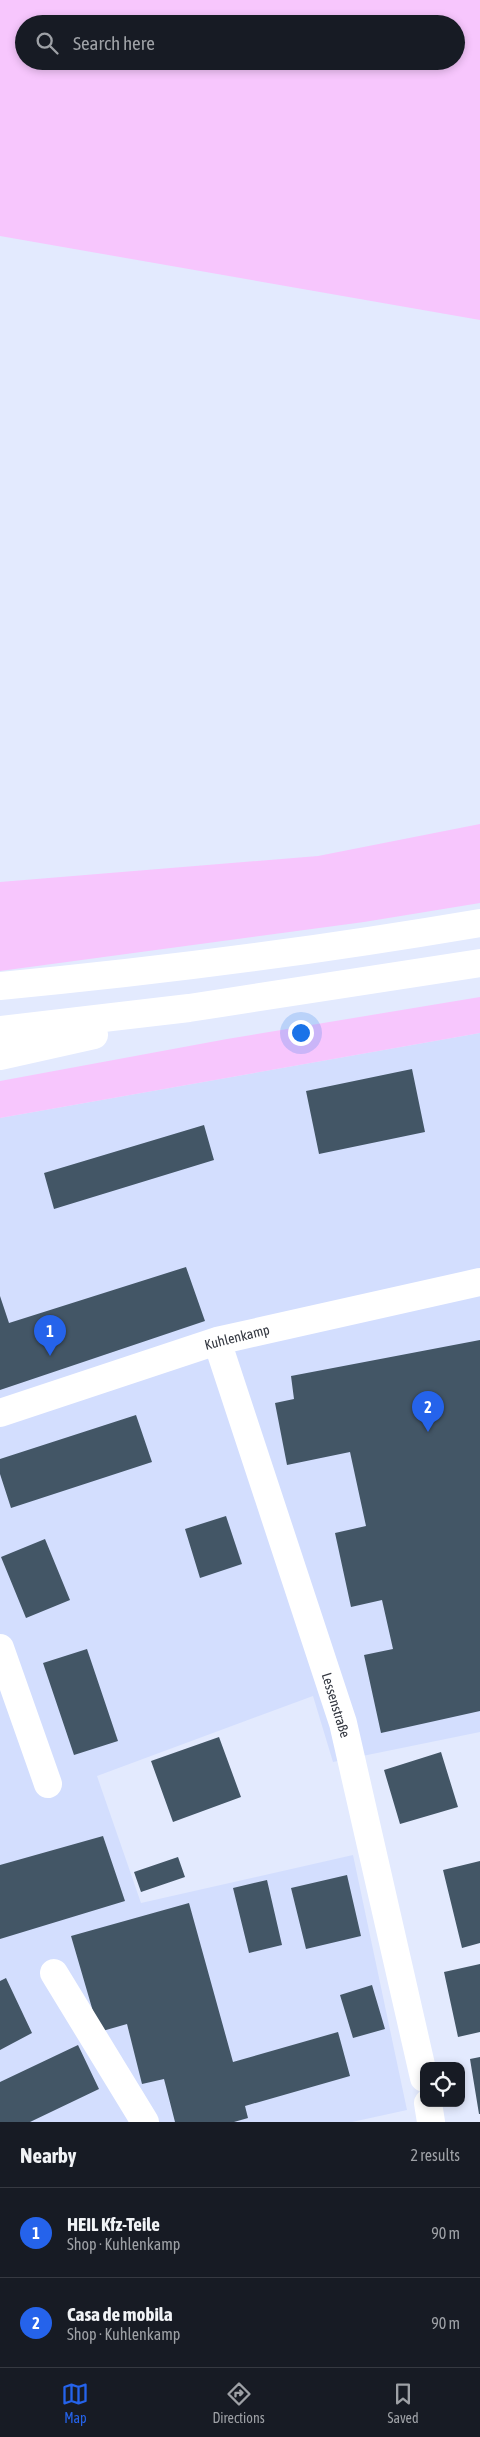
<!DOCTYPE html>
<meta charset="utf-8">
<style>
body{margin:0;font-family:"Asap Condensed",sans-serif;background:#20242c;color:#f1f3f6}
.controls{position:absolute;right:15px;bottom:15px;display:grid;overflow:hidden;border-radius:10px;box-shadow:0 2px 8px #0003}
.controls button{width:45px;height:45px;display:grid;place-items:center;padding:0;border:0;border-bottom:1px solid #363941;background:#171b24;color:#f1f3f6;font:25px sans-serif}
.you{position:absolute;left:300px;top:1032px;width:18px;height:18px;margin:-12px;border:4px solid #fff;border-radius:50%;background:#1a73e8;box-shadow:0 0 0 8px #1a73e833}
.badge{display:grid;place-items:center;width:32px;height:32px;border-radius:50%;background:#2563eb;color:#fff;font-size:16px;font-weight:700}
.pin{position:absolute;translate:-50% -41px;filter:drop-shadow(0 1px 2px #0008)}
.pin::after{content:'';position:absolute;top:26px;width:18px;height:15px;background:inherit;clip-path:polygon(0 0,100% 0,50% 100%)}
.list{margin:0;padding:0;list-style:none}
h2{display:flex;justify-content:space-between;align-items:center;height:65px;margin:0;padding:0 20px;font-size:21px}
h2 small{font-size:16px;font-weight:400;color:#9ea1a6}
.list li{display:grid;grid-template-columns:32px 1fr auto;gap:15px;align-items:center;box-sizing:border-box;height:90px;padding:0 20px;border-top:1px solid #363941}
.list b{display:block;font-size:19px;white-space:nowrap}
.list p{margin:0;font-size:16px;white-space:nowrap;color:#9ea1a6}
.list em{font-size:16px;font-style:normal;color:#9ea1a6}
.icon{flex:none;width:28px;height:28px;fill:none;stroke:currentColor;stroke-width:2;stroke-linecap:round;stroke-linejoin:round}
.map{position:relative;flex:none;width:480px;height:2122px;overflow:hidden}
.search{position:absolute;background:#171b24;box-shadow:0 2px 8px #0003;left:15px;right:15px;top:15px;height:55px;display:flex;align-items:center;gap:12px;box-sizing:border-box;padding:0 18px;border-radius:28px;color:#9ea1a6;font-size:19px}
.sheet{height:245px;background:#171b24}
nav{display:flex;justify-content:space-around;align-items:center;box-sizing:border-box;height:70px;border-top:1px solid #363941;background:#171b24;font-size:14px;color:#9ea1a6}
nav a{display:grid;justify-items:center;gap:2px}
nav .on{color:#2563eb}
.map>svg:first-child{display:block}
.built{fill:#d3defe}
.green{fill:#f7c6fd;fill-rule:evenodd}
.building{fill:#435666}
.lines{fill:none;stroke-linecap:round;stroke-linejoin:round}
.minor{stroke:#fff;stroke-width:28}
.highway{stroke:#fff;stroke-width:28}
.labels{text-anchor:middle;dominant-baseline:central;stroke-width:5;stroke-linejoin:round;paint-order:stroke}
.street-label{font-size:14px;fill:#32363f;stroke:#fff}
</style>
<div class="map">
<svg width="480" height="2122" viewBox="0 0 480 2122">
<rect width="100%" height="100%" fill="#e3eafe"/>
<!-- built -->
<path class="built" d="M480,1033V1732L333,1762L313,1696L97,1776L141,1903L353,1855L407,2110L352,2122H0V1118Z"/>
<!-- green -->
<path class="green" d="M0,0H480V320L0,236ZM24,24H456V61H24Z
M480,824V903L364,922L0,971V882L318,856Z
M480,997V1033L0,1118V1081L227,1039Z"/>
<!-- building -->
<path class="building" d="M412,1069L425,1132L319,1154L306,1091Z
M204,1125L214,1160L54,1209L44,1173Z
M186,1267L205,1321L0,1390V1296L9,1323Z
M480,1340V1711L381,1733L364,1655L393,1649L382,1600L351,1607L335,1533L366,1526L350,1452L287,1465L275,1403L294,1399L291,1376Z
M136,1415L152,1462L11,1508L0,1474V1459Z
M226,1516L242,1564L200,1578L185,1529Z
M45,1539L70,1600L26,1618L1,1557Z
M87,1649L118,1741L74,1755L43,1663Z
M219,1737L241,1797L173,1822L151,1761Z
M441,1752L458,1807L400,1824L384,1770Z
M103,1836L125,1901L0,1939V1865Z
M178,1857L185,1877L141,1892L134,1872Z
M480,1861V1943L462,1948L443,1870Z
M347,1875L361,1936L306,1949L291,1888Z
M267,1880L282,1945L249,1953L233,1888Z
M189,1903L233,2062L338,2032L350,2076L245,2106L248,2118L234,2122H175L164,2079L142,2084L127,2024L99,2032L71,1936Z
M480,1964V2032L458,2037L444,1972Z
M6,1978L32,2033L0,2050V1981Z
M372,1985L385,2029L353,2038L340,1995Z
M78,2045L99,2089L30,2122H0V2082Z
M480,2057V2114H479L470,2059Z"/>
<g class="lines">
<!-- minor -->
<path class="minor" d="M217,1341L343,1723L424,2078
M0,1413L217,1341L480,1282
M0,1648L48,1784
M54,1973L145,2122
M428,2103L431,2122"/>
<!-- highway -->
<path class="highway" d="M0,986C161,971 321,950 480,923
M0,1030L189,1008L480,963
M0,1056L94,1035"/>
</g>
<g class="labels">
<!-- street labels -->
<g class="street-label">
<text transform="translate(237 1337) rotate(-14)">Kuhlenkamp</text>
<text transform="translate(336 1705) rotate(73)">Lessenstraße</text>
</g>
</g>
</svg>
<div class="controls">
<button><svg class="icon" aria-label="locate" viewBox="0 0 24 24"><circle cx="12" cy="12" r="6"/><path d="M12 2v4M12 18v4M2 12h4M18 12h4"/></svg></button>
</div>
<div class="you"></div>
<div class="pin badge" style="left:50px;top:1356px">1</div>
<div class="pin badge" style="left:428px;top:1432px">2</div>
<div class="search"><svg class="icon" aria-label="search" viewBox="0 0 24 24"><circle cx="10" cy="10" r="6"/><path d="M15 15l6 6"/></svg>Search here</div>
</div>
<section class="sheet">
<h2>Nearby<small>2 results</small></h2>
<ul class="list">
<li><span class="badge">1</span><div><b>HEIL Kfz-Teile</b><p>Shop · Kuhlenkamp</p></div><em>90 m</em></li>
<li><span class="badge">2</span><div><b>Casa de mobila</b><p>Shop · Kuhlenkamp</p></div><em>90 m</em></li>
</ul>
</section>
<nav>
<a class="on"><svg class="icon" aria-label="map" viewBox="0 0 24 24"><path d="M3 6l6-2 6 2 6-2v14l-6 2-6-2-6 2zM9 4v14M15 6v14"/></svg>Map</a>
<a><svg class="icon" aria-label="directions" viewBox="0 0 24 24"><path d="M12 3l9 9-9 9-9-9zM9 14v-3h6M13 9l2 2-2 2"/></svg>Directions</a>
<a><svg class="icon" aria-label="saved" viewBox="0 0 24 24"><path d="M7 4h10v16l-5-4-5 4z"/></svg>Saved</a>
</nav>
